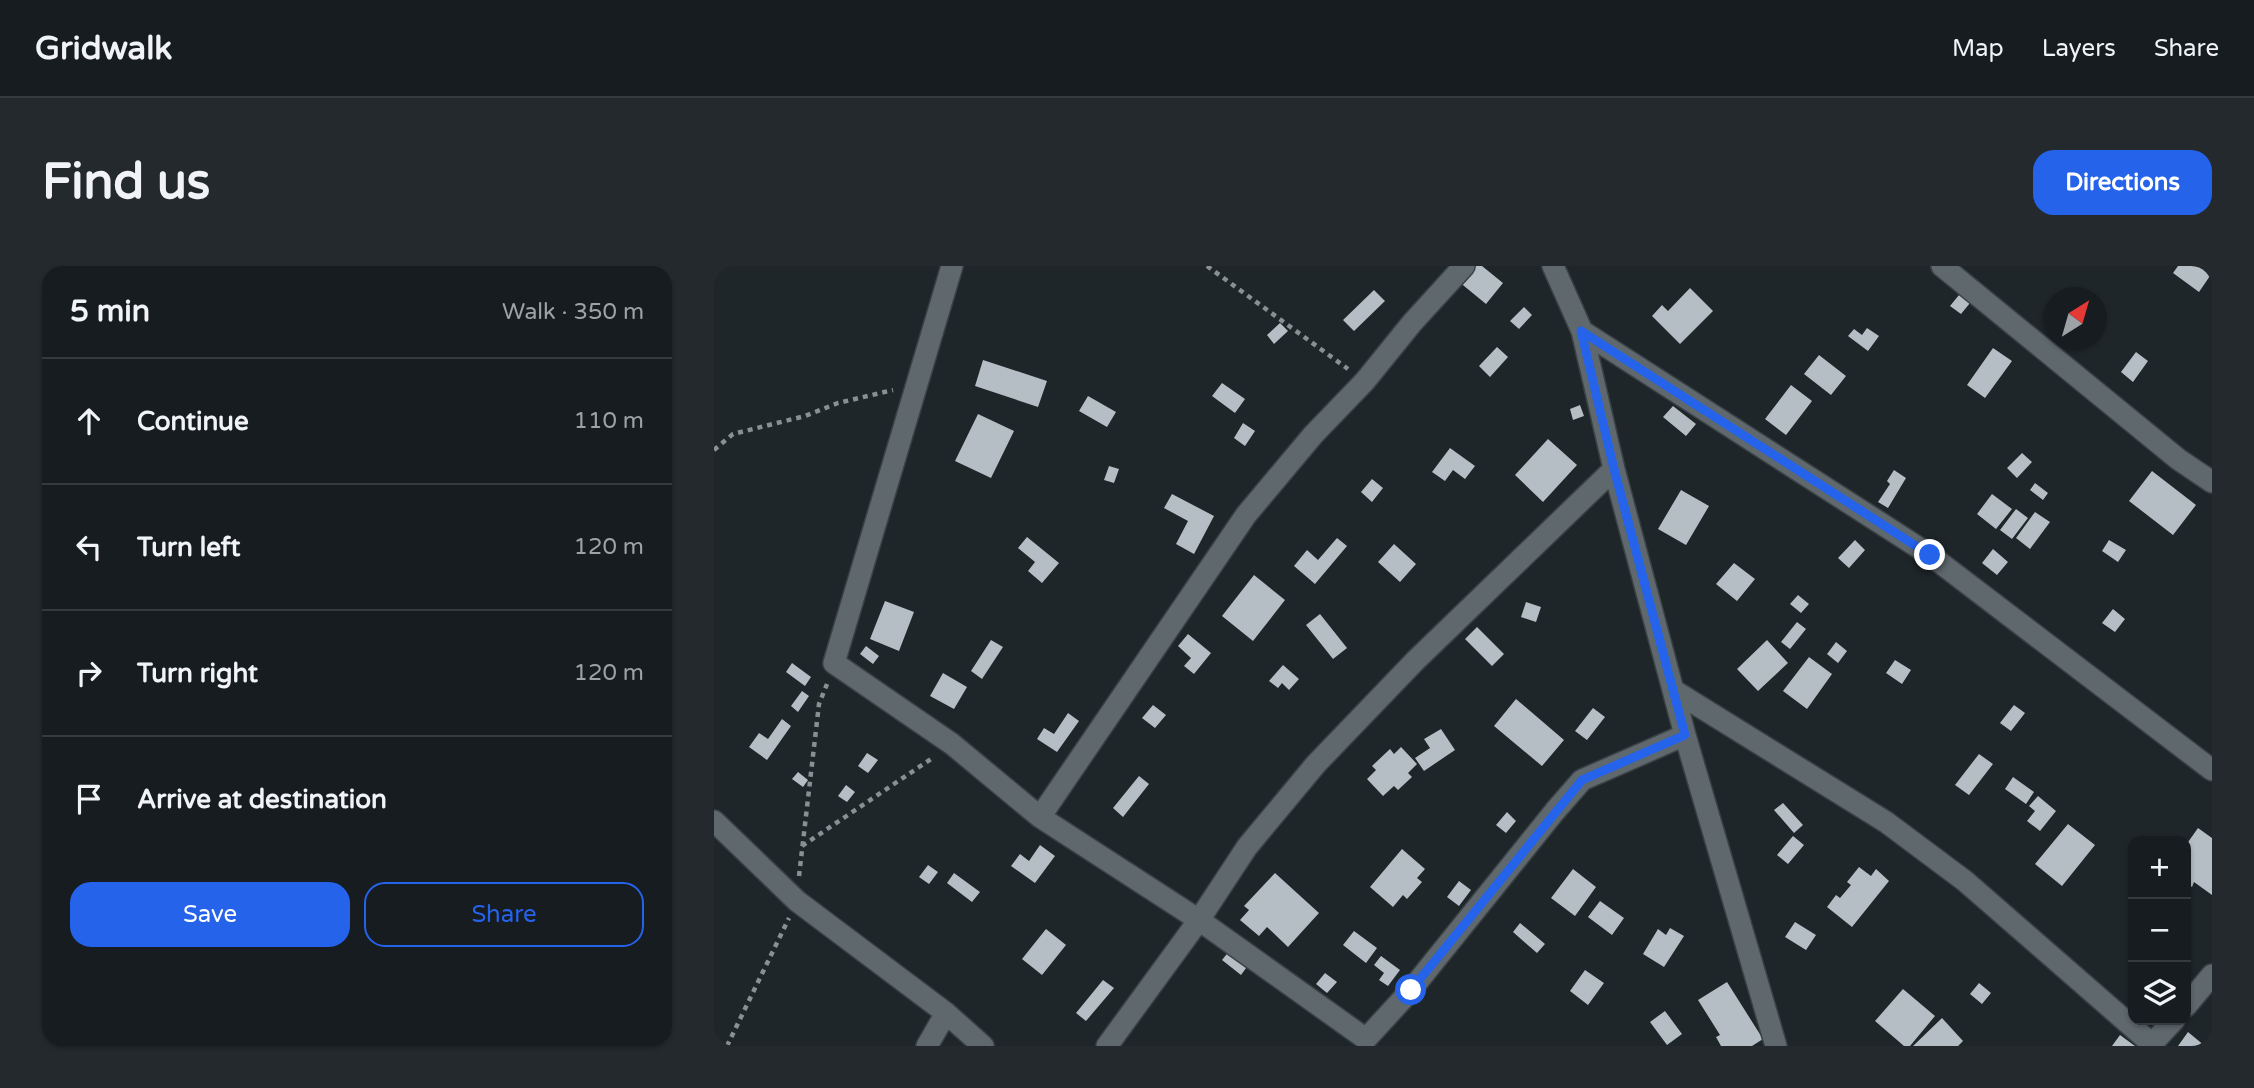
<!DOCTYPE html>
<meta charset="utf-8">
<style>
body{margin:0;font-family:"Varela Round",sans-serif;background:#23292d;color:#f1f3f6}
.controls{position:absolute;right:21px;bottom:21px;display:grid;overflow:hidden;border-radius:14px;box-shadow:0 2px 5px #0004}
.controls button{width:63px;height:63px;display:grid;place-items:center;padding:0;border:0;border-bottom:2px solid #353a3e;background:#161c20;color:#f1f3f6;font:35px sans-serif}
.compass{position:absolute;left:1330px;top:21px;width:63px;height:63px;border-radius:50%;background:#161c20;box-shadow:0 2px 5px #0004;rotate:37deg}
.stop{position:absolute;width:21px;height:21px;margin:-16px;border:5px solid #2563eb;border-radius:50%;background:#fff}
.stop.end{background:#2563eb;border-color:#fff;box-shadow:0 2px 7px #0008}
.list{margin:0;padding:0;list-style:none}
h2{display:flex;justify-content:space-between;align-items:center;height:91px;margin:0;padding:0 28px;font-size:30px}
h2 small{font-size:23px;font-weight:400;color:#9ea1a5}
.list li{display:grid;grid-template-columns:46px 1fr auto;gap:21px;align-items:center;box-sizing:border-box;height:126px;padding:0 28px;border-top:2px solid #353a3e}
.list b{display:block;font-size:26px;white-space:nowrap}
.list em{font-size:23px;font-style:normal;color:#9ea1a5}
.actions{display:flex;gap:14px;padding:21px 28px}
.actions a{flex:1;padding:16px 0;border:2px solid #2563eb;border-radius:21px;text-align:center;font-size:24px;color:#2563eb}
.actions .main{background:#2563eb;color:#fff}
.icon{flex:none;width:38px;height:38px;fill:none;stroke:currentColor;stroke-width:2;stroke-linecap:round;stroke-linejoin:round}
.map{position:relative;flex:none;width:1498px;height:780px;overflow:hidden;border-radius:21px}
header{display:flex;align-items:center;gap:42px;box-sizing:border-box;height:98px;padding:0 35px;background:#161c20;border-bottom:2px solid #353a3e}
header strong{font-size:33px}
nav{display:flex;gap:38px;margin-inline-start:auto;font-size:24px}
.intro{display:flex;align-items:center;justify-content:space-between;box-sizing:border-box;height:168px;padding:0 42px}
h1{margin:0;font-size:49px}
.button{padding:18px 32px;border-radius:21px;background:#2563eb;color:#fff;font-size:24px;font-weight:700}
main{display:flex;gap:42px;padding:0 42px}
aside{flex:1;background:#161c20;border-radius:21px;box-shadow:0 2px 5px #0004}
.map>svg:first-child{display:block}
.building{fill:#b5bec4}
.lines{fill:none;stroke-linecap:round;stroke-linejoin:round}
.minor-casing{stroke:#3a4044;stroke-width:24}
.path{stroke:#899093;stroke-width:4.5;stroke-dasharray:5 5;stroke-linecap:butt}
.minor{stroke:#5f686d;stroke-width:21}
.route{stroke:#2563eb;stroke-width:9}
</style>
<header>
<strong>Gridwalk</strong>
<nav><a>Map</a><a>Layers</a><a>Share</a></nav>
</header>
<div class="intro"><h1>Find us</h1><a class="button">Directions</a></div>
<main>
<aside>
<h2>5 min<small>Walk · 350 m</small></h2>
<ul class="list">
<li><svg class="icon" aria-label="ahead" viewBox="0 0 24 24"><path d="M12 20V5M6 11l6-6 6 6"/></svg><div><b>Continue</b></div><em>110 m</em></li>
<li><svg class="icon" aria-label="left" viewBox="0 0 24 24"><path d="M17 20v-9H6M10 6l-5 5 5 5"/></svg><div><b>Turn left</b></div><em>120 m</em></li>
<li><svg class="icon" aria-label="right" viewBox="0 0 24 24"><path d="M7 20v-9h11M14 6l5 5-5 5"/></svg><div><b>Turn right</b></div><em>120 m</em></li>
<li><svg class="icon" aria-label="arrive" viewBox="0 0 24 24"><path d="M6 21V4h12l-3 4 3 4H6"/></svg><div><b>Arrive at destination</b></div></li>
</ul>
<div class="actions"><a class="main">Save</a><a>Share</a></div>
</aside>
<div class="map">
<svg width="1498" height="780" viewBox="0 0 1498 780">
<rect width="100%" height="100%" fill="#1e262a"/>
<!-- building -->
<path class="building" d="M756,0H768L789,17L772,38L744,15Z
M1464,0H1498V7L1485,26L1459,7Z
M976,22L999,45L966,78L938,50L948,39L954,45Z
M660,24L671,35L640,65L629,54Z
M1245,29L1256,37L1247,48L1236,40Z
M810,41L818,49L805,63L796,55Z
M566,57L574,65L560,78L553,69Z
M1153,62L1165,70L1154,85L1134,70L1140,63L1148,69Z
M783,81L794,91L776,111L765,100Z
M1279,82L1298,95L1271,132L1253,119Z
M1422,86L1434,95L1419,116L1407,106Z
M1105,89L1132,110L1117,129L1090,108Z
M269,94L333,115L324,141L261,120Z
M508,117L531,133L521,147L498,130Z
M1077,119L1098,135L1072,169L1051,153Z
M374,130L402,146L393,161L365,145Z
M866,139L870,150L859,154L856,143Z
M959,140L982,158L972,170L949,151Z
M264,148L300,165L277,212L241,195Z
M529,157L541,165L531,180L520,172Z
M834,173L863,199L829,236L801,209Z
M736,182L761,200L751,213L739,204L731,215L718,206Z
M1308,187L1318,196L1303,212L1293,202Z
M395,200L405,203L400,217L390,214Z
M1180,204L1192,212L1174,242L1164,236L1176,218L1173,215Z
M1438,205L1482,239L1459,269L1415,235Z
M658,213L669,222L658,236L647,226Z
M1321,217L1334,227L1329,234L1316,224Z
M967,224L995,240L972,279L944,263Z
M458,228L500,250L480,288L462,278L474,255L450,242Z
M1278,228L1298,243L1282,263L1263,248Z
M1302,243L1314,252L1298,273L1286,264Z
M1321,246L1336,256L1316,283L1302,272Z
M313,271L345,297L328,317L314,305L321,296L304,282Z
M623,272L633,280L601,318L580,300L593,284L604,294Z
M1141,274L1151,284L1135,302L1124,292Z
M1395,274L1412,284L1404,296L1388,285Z
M680,278L702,298L686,316L664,296Z
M1279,283L1294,296L1283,309L1268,297Z
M1020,297L1041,313L1023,335L1002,318Z
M540,309L571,334L539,375L508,350Z
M1084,329L1095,338L1087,347L1076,338Z
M171,335L200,346L185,385L156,373Z
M812,336L827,341L822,356L807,351Z
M1399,343L1411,353L1401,366L1388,357Z
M606,348L633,382L619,393L592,359Z
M1083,356L1092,363L1076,383L1067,376Z
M763,361L790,388L778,400L751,373Z
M474,368L497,387L480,408L470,400L477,392L464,380Z
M277,374L289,381L268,413L257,405Z
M1053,374L1074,397L1044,425L1023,403Z
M1122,376L1133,385L1124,397L1113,388Z
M152,380L165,390L159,398L146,388Z
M1095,391L1118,408L1093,443L1069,425Z
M1181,394L1197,404L1188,418L1172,407Z
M78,397L97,411L91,420L72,406Z
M569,399L585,413L575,424L568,417L564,422L555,415Z
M229,407L253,421L240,443L216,430Z
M88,425L95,430L84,446L77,440Z
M802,433L850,474L828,500L780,460Z
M439,439L452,449L441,462L428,452Z
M1300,439L1311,447L1297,465L1286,457Z
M879,442L891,451L873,474L861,465Z
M354,447L365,455L343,486L323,473L330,462L340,468Z
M68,453L77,460L53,494L35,481L45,467L54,473Z
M727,463L741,484L710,505L701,492L716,482L710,473Z
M687,481L703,498L694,507L698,511L684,524L680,520L669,530L653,513L662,504L658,500L676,483L680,488Z
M153,487L164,494L154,507L144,500Z
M1265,488L1279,498L1255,529L1241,519Z
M84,506L94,514L89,521L78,513Z
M425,510L435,518L409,551L399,542Z
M1299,511L1320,526L1312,538L1291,523Z
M132,519L141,526L133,536L124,530Z
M1324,530L1342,545L1326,565L1313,555L1321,545L1315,540Z
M1069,537L1089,559L1080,567L1060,544Z
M793,546L802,555L792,567L782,559Z
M1354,558L1381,579L1348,620L1321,598Z
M1484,562L1498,572V629L1480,616L1478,621L1472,617V579Z
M1079,570L1090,579L1074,598L1063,589Z
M326,579L341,590L321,617L297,600L306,588L315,595Z
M688,583L711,603L703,612L708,616L693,633L689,629L679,641L656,621Z
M214,599L224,606L215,618L205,611Z
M1145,601L1157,610L1162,603L1175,615L1138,661L1113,641L1122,629L1126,632L1137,619L1133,616Z
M859,603L882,621L861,650L837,632Z
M240,607L266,626L258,636L233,617Z
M561,607L605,647L574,681L553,661L545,670L526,654L535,644L530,640Z
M745,615L757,624L745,640L733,631Z
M886,635L910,652L898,669L874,651Z
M1081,656L1102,669L1092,684L1071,671Z
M806,657L831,678L823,687L799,666Z
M956,662L970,670L950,701L929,688L944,663L952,669Z
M332,663L352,679L328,709L308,693Z
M640,665L663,682L652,697L629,679Z
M516,684L535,698L527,709L508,694Z
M667,690L686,704L674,720L665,714L670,707L660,699Z
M871,704L890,717L874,739L856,725Z
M611,707L623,716L613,727L602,718Z
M389,714L400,722L372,755L362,747Z
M1013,716L1049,773L1038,780H1007L1002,771L1006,769L984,734Z
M1265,717L1277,727L1268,738L1256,728Z
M1189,723L1221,750L1196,780H1190L1161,755Z
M951,745L968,768L953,779L936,756Z
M1228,752L1249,775L1244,780H1199Z
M1474,766L1491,780H1464Z
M1406,769L1421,780H1398Z"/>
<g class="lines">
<!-- minor casing -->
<g class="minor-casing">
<path id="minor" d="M238,0L120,397L238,478L326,551L485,654L652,773L697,724L841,545L868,514L971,469
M839,0L868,65L900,203L971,469L1062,780
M1228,0L1464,193L1498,216
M868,65L1216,289L1498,504
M959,424L1172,556L1251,615L1438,778
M326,551L532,249L599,169L651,115L698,57L750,0
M0,555L83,635L232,747L269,780
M1472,740L1498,709
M213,780L232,747
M393,780L485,654L533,581L602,498L701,395L900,203
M1436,780L1460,754"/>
</g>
<!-- path -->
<path class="path" d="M493,0L634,103
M0,184L19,168L91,150L124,137L179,124
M88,580L220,491
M85,610L105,438L113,418
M13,780L75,652"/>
<!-- minor -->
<use href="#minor" class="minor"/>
</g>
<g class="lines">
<!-- route -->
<path class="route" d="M697,724L868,514L971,469L900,203L867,65L1216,289"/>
</g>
</svg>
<div class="controls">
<button>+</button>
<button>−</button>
<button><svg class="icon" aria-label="layers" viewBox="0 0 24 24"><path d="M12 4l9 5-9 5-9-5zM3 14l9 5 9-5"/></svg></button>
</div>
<svg class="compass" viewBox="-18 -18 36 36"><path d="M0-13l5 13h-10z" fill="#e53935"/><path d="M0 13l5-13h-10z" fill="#9ea1a5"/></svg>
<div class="stop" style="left:697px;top:724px"></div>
<div class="stop end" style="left:1216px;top:289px"></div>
</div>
</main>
